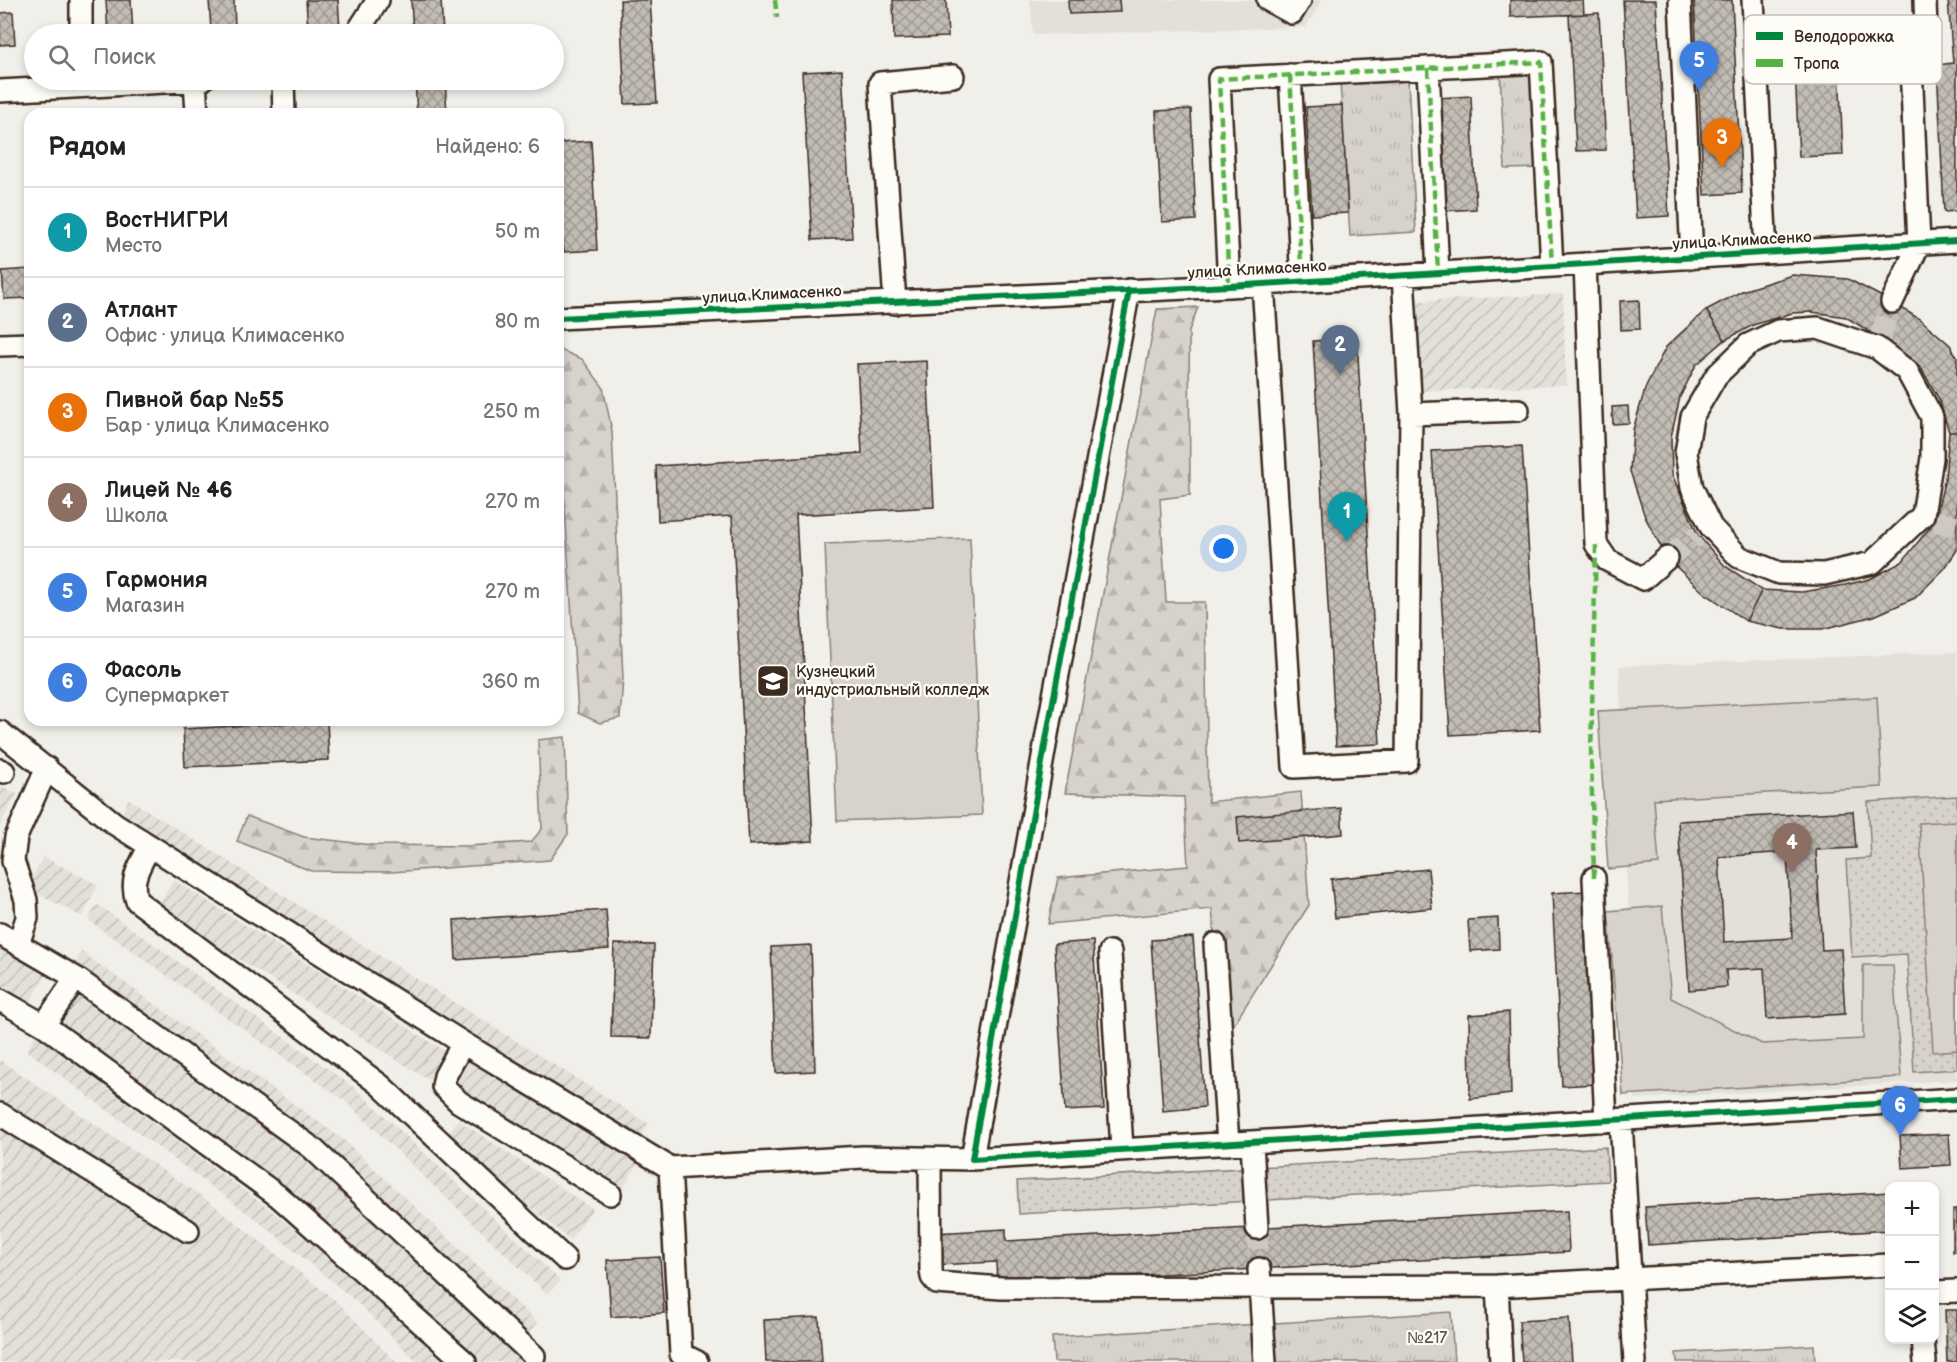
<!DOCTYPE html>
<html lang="ru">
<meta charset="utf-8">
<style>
body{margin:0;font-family:"Balsamiq Sans",sans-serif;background:#f6f6f6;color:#222}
.controls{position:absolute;right:18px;bottom:18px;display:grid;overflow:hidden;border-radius:12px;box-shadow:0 3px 9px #0003}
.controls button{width:54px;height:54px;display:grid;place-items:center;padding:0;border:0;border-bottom:2px solid #e0e0e0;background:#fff;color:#222;font:30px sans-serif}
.you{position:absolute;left:1224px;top:549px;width:21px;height:21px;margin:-15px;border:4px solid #fff;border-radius:50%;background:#1a73e8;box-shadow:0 0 0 9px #1a73e833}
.badge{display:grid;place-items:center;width:39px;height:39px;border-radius:50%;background:#2563eb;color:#fff;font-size:20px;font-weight:700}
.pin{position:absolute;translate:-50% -50px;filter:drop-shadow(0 2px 3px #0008)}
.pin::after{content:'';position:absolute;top:32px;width:21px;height:18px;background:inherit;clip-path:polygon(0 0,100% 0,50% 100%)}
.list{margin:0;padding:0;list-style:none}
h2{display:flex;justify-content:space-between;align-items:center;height:78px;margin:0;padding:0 24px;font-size:26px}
h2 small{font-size:20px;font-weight:400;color:#767676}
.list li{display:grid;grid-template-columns:39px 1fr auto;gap:18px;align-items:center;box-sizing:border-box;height:90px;padding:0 24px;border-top:2px solid #e0e0e0}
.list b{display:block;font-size:22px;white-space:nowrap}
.list p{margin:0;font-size:20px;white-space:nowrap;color:#767676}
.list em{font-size:20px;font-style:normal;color:#767676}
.icon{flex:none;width:33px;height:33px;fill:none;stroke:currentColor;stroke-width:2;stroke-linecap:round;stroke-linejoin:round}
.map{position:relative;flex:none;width:1957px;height:1362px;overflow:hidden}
.search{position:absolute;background:#fff;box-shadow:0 3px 9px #0003;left:24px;top:24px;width:540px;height:66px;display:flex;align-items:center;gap:15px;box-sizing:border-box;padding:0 21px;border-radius:33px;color:#767676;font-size:22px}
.panel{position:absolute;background:#fff;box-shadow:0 3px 9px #0003;left:24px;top:108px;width:540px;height:618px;border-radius:18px}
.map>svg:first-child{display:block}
.built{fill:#e3e0da}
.industrial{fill:url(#industrial-furrows)}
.grass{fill:url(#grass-dots);stroke:#897e75;stroke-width:1.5}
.forest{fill:url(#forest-firs);stroke:#897e75;stroke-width:1.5}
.park{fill:url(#park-tufts);stroke:#897e75;stroke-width:1.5}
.garden{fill:#d7d2cc;stroke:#897e75;stroke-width:1.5}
.building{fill:url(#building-cross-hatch);stroke:#3b2a1e;stroke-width:1.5;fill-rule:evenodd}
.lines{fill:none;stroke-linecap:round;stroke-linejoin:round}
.minor-tunnel{stroke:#cdc8c1;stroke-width:21;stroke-dasharray:21 10;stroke-linecap:butt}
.minor-casing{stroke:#3b2a1e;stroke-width:26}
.minor{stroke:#fdfcf7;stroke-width:21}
.quiet{stroke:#57b245;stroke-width:4.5;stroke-dasharray:9 4.5;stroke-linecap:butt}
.cycleway-casing{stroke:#fdfcf7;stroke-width:10}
.cycleway{stroke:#00873e;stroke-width:6}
.labels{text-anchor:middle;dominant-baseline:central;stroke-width:4.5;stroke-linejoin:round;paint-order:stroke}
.street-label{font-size:16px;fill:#3b2a1e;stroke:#fdfcf7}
.poi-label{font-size:16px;fill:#3b2a1e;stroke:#fdfcf7;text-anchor:start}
.park-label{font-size:16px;fill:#62544a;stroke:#fdfcf7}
.key{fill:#fdfcf7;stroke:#c3bdb6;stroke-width:1.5}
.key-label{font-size:16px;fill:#3b2a1e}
</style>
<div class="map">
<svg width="1957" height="1362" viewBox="0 0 1957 1362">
<defs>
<pattern id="industrial-furrows" width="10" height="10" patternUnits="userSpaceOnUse" patternTransform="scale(1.5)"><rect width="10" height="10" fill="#e3e0da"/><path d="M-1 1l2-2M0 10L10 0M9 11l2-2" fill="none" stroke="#c4c0bb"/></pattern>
<pattern id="grass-dots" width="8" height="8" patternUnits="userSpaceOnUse" patternTransform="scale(1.5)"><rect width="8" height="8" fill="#d7d2cc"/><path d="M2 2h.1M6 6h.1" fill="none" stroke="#b9b4af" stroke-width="1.8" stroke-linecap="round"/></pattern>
<pattern id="forest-firs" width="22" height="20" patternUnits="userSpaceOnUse" patternTransform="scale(1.5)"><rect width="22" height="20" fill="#d7d2cc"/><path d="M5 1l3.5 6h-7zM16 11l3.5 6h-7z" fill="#b9b4af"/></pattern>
<pattern id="park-tufts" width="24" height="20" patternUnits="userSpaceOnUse" patternTransform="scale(1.5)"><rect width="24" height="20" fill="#d7d2cc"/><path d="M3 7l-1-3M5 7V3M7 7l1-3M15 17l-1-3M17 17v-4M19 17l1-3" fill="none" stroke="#b9b4af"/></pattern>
<pattern id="building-cross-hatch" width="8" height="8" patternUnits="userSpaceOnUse" patternTransform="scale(1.5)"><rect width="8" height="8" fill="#c1bcb4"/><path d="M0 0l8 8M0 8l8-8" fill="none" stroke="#9e9992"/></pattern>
</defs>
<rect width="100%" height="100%" fill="#f1efea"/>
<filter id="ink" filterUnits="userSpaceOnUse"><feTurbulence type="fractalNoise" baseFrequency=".0167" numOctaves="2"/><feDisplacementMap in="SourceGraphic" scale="12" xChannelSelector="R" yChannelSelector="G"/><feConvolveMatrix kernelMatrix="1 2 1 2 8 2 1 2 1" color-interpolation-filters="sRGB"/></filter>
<g filter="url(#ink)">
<!-- built -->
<path class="built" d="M1030,0H1322L1306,27L1033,35Z
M1957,652V1080L1635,1099L1619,666Z"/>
<!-- industrial -->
<path class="industrial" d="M1563,294L1566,385L1422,391L1418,301Z
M0,785L17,794L0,825Z
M129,799L649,1124L640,1138L121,815Z
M43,857L98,885L82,917L27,888Z
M174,880L448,1053L430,1081L157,907Z
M97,904L356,1089L561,1281L547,1294L345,1101L88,920Z
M0,948L48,973L29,1004L0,988Z
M82,952L345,1141L538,1323L524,1337L334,1154L73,968Z
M74,993L304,1159L525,1362H477L286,1191L53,1024Z
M35,1035L269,1209L370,1291L443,1362H417L357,1302L258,1221L27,1051Z
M464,1055L639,1162L620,1193L445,1086Z
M0,1060L207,1200L335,1300L396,1362H0Z
M458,1120L593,1209L570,1240L446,1136Z"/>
<!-- grass -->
<path class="grass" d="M1957,796V1069L1914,1072L1907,954L1852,957L1846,860L1871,858L1868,802Z
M1606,1147L1608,1181L1019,1214L1017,1181Z"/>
<!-- forest -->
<path class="forest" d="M1198,307L1189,331L1190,495L1160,499L1166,602H1205L1208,802L1301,792L1309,905L1224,1040L1212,909L1048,924L1058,878L1188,866L1184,797L1065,793L1157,309Z
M558,349L582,359L603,387L612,431L623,679L620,718L600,723L578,713L558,399Z
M565,737L568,834L550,860L392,872L311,871L237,841L247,816L304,837L372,845L467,846L531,842L542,829L538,740Z"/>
<!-- park -->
<path class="park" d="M1537,72L1541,168L1505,169L1500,73Z
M1408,80L1416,232L1350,236L1340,82Z
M1451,1312L1454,1362H1054L1052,1337Z
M1814,1345L1815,1362H1677L1676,1353Z"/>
<!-- garden -->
<path class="garden" d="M970,538L982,815L837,821L825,544Z
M1877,697L1882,787L1654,799L1659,864L1608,869L1598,711Z
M1957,821V1050L1933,1052L1919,823Z
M1662,906L1671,998L1762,1044L1863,1039V965H1893L1901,1077L1623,1095L1608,911Z"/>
<!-- building -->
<path class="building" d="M106,0H131L133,34H108Z
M209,0H234L235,29L211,30Z
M306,0H338L340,29L308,31Z
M411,0H441L443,34H413Z
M620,0H650L657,103L625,104Z
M893,0H946L948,37L894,39Z
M1068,0H1119L1120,12L1069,14Z
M1510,0H1583L1584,14L1510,17Z
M1623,0H1656L1669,216L1636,218Z
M1694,0H1732L1742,193L1704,195Z
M1948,0H1957V211L1944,212L1937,65L1953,63Z
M13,12L15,44L0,45V13Z
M1599,13L1606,150L1576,151L1569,15Z
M1837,23L1843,155L1799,157L1793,25Z
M842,70L852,238L812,240L802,72Z
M415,80H445L447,114H417Z
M1471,96L1476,209L1444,211L1437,98Z
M1342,105L1348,213L1312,215L1306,107Z
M1191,109L1196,220L1162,222L1156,111Z
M591,141L597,250L564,252L563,241L558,242V143Z
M30,269V298L4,299L2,271Z
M1792,275L1848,279L1892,302L1921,320L1950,345L1957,357V432H1949L1939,399L1921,368L1880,338L1846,317L1812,312L1792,313L1753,325L1725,340L1706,310L1742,291Z
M1639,300L1640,329L1621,330L1620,301Z
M1706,310L1725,340L1696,365L1680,397L1671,437L1672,474L1698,535L1725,566L1762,590L1746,621L1703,592L1667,558L1645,517L1630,471L1633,430L1646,386L1666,347Z
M1357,338L1380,744L1336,746L1313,341Z
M927,361L934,507L796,515L813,841L749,845L732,516L658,521L656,466L862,453L857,364Z
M1628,406L1629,423L1613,424L1612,407Z
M30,408V486L26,409Z
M1949,432H1957V550L1945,568L1915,598L1874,616L1823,629H1783L1746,621L1762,590L1802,592L1845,585L1870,579L1902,562L1935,521L1945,478Z
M1522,446L1540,730L1450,735L1432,451Z
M327,721L329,760L185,767L183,729Z
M1341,808L1343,834L1239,843L1237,817Z
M1853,811L1856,848L1816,850L1822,950L1841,949L1845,1014L1767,1019L1764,968L1726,970L1727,987L1689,990L1678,821ZM1787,852L1792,938L1724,942L1719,857Z
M1428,869L1432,908L1335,918L1331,879Z
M1587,891L1597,1084L1562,1086L1552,893Z
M606,910L609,949L456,960L454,920Z
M1498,918L1499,949L1470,951L1468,920Z
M1193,937L1205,1107L1163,1111L1151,940Z
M1093,941L1104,1109L1065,1111L1054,944Z
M614,944L654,945L651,1038L611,1037Z
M811,945L815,1071L776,1073L771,947Z
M1509,1012L1511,1094L1470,1099L1469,1015Z
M1949,1134L1951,1165L1902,1168L1900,1136Z
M1890,1192V1230L1648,1245L1645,1207Z
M1953,1209H1957V1252H1953Z
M1567,1211L1569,1252L997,1283L996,1262L936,1265L934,1233L1006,1229V1241Z
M660,1257L664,1313L611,1317L607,1260Z
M1945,1310H1957V1362H1947Z
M819,1317L822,1362H766L764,1320Z
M1569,1318L1572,1362H1522L1519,1321Z"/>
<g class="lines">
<!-- minor-tunnel -->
<path class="minor-tunnel" d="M1880,338L1892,302
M1935,521L1957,527
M1667,558L1698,535
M1257,1228L1259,1269"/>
<!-- minor casing -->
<g class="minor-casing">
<path id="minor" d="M1268,0L1292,13L1300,0
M1680,0L1692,258
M1753,0L1766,253
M81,34V0
M356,34L378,0
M1428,68L1438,273
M1290,75L1302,281
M195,80L197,114
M283,80L284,114
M0,91L202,80
M1585,264L1596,544L1607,560L1643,579L1667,558
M1403,275L1411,414L1518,410
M1263,283L1294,767L1407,761L1411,414
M1229,286L1219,79L1541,62L1552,266
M1892,302L1919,244L1911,66L1926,30L1925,0
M895,303L880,83L953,76
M558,318L1229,286L1957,241
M1818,328L1877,348L1907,371L1932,417V458L1923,515L1872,563L1824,574L1779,573L1739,557L1711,527L1692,488L1686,453L1692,417L1716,376L1748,345L1778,331Z
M0,345L30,344
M0,732L115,824L463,1043L670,1168
M0,770L4,772
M150,846C140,865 129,880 137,901L380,1085L565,1259
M1594,878L1606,1121
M0,934L76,978L312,1148L534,1356
M18,944L27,918L26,900L13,861L16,837L47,768
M1215,944L1228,1144
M1110,952L1122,1149
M0,1000L44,1025L76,978
M44,1025L278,1196L465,1362
M463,1043L445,1076L443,1086L459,1102L610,1194
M0,1114L188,1231
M1621,1120L1635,1362
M1252,1143L1257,1228
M972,1159L1049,723L1129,290
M930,1160L931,1270L932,1277L937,1283L1001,1288L1497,1286L1890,1265
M1259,1269L1265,1362
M1497,1286L1501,1362
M1934,1292L1957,1291
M1923,1340L1925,1362
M697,1362L681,1354L670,1168L863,1157L972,1159L1957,1099"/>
</g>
<!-- minor -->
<use href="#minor" class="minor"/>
<!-- quiet -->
<path class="quiet" d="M775,0L777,18
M1428,68L1438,273
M1290,75L1302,281
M1229,286L1219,79L1541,62L1552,266
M1594,878L1591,754L1596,544"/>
<!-- cycleway casing -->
<g class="cycleway-casing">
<path id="cycleway" d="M1129,290L1049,723L972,1159L1957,1099
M558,318L1229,286L1957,241"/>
</g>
<!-- cycleway -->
<use href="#cycleway" class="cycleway"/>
</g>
</g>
<!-- icons -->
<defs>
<g id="university-square" transform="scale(1.725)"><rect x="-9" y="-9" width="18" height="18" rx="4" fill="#3b2a1e" stroke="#fdfcf7"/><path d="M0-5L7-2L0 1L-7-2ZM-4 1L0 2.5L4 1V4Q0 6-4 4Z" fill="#fff"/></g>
</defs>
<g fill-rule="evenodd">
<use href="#university-square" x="773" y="681"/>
</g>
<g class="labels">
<!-- street labels -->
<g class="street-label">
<text transform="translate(1742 241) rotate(-3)">улица Климасенко</text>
<text transform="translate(1257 270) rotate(-3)">улица Климасенко</text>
<text transform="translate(772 295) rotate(-3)">улица Климасенко</text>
</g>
<!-- poi labels -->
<g class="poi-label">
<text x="796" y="672">Кузнецкий<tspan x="796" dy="18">индустриальный колледж</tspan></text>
</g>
<!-- park labels -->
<g class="park-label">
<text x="1427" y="1338">№217</text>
</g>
</g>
<!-- legend -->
<rect x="1744" y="15" width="198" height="69" rx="9" class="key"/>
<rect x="1756" y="32" width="27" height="8" fill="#00873e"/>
<rect x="1756" y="59" width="27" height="8" fill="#57b245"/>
<g class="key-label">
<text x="1794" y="42">Велодорожка</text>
<text x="1794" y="69">Тропа</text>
</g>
</svg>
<div class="controls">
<button>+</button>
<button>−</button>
<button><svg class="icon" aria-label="layers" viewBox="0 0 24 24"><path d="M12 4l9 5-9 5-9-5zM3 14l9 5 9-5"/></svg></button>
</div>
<div class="you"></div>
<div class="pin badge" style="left:1347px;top:542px;background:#0f9aa8">1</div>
<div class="pin badge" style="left:1340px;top:375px;background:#5c6f8a">2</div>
<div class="pin badge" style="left:1722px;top:168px;background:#e8710a">3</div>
<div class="pin badge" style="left:1792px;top:873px;background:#8d6e63">4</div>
<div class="pin badge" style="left:1699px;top:91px;background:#3f7fe0">5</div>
<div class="pin badge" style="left:1900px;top:1136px;background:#3f7fe0">6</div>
<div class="search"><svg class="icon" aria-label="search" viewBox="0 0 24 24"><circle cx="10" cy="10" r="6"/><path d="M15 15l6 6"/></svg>Поиск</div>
<section class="panel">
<h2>Рядом<small>Найдено: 6</small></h2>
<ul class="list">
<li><span class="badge" style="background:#0f9aa8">1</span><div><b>ВостНИГРИ</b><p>Место</p></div><em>50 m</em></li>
<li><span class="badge" style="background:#5c6f8a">2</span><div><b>Атлант</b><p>Офис · улица Климасенко</p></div><em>80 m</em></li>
<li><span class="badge" style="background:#e8710a">3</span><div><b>Пивной бар №55</b><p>Бар · улица Климасенко</p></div><em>250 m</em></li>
<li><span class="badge" style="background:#8d6e63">4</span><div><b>Лицей № 46</b><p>Школа</p></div><em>270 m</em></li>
<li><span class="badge" style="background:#3f7fe0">5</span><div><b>Гармония</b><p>Магазин</p></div><em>270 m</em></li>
<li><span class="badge" style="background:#3f7fe0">6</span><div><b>Фасоль</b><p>Супермаркет</p></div><em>360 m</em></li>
</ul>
</section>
</div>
